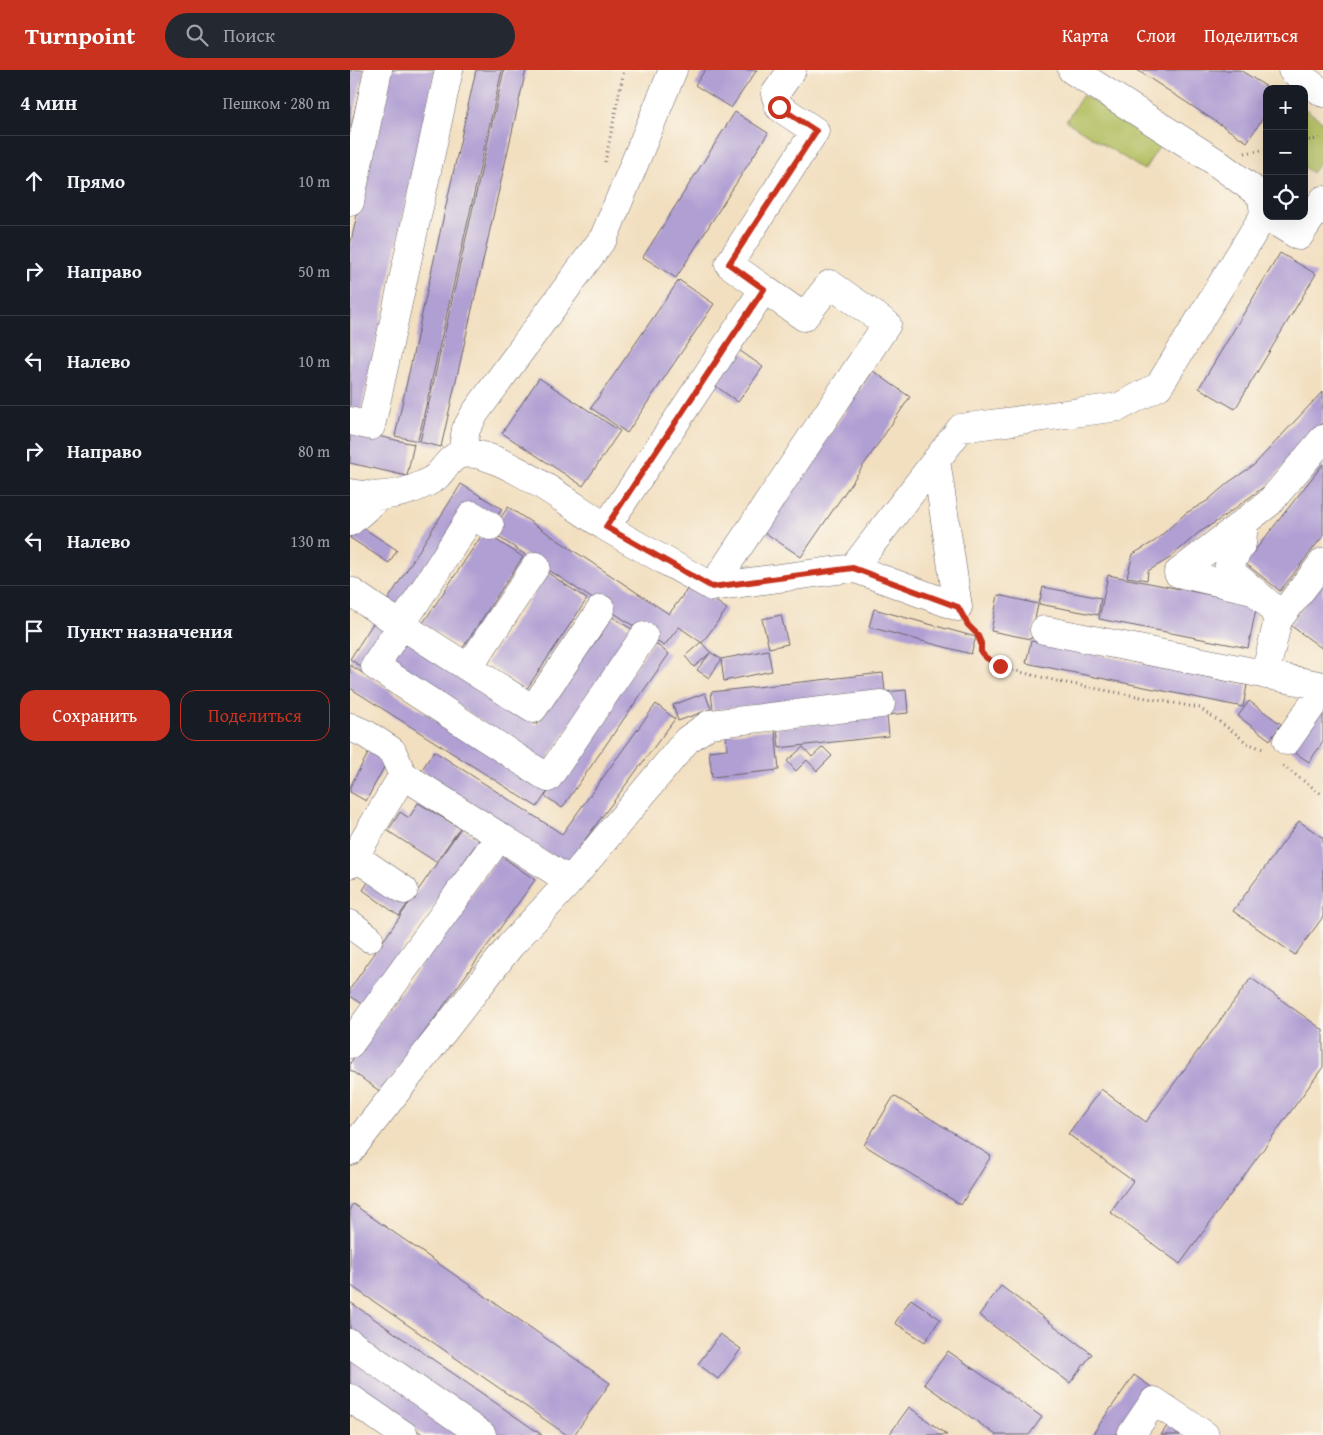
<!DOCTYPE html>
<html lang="ru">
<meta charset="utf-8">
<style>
body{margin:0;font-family:"Gentium Book Plus",serif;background:#242831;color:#f1f3f6}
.controls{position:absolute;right:15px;top:15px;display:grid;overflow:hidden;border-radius:10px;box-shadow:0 5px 20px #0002}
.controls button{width:45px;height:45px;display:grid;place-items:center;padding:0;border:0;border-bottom:1px solid #363941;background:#171b24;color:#f1f3f6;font:25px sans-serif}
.stop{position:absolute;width:15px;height:15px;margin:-11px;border:4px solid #c8321e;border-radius:50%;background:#fff}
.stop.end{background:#c8321e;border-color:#fff;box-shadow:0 1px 5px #0008}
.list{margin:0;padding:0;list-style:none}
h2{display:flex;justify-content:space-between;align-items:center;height:65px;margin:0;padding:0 20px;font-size:21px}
h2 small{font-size:16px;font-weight:400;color:#9ea1a6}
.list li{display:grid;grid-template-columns:32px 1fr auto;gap:15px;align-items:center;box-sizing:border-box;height:90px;padding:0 20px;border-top:1px solid #363941}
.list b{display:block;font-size:19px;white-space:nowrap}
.list em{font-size:16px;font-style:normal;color:#9ea1a6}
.actions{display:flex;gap:10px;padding:15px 20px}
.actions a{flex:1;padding:11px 0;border:1px solid #c8321e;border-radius:15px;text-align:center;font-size:18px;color:#c8321e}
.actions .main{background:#c8321e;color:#fff}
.icon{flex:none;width:28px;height:28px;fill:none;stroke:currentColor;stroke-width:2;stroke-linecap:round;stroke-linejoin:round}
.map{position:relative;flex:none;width:973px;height:1365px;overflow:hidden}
header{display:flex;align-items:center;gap:30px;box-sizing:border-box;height:70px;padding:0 25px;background:#c8321e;color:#fff}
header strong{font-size:24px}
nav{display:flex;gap:28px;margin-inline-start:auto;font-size:18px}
.search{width:350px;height:45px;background:#242831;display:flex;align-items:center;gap:12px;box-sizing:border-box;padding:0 18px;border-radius:28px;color:#9ea1a6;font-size:19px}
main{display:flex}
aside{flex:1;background:#171b24}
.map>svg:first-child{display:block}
.green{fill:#b2be60;stroke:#6a704e}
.building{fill:#b09fd3}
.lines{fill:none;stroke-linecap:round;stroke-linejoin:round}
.minor-casing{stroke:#6b646a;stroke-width:29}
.path{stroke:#6b646a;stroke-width:3;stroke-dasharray:1 4;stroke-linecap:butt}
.minor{stroke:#fff;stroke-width:28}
.route{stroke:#c8321e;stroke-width:6}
</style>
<header>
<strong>Turnpoint</strong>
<div class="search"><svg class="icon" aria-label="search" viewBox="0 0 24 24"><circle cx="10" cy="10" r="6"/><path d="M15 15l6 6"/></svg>Поиск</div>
<nav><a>Карта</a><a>Слои</a><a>Поделиться</a></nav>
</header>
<main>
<aside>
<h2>4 мин<small>Пешком · 280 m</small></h2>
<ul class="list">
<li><svg class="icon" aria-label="ahead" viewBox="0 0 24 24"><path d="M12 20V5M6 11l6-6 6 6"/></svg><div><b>Прямо</b></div><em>10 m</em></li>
<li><svg class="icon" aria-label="right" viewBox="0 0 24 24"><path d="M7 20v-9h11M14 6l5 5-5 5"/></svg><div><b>Направо</b></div><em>50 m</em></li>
<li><svg class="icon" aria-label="left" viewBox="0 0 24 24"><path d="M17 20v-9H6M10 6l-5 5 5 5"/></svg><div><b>Налево</b></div><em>10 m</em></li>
<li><svg class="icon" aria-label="right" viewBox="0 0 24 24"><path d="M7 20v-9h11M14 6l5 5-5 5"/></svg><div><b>Направо</b></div><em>80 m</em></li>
<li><svg class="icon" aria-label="left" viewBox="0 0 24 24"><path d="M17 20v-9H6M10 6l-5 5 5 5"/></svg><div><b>Налево</b></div><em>130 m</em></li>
<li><svg class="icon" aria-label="arrive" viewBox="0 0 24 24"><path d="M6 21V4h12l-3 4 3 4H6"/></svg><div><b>Пункт назначения</b></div></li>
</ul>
<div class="actions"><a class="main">Сохранить</a><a>Поделиться</a></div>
</aside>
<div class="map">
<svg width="973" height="1365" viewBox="0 0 973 1365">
<rect width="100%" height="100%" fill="#fbf7ec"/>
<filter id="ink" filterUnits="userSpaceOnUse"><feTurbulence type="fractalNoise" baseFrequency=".02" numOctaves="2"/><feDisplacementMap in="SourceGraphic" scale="10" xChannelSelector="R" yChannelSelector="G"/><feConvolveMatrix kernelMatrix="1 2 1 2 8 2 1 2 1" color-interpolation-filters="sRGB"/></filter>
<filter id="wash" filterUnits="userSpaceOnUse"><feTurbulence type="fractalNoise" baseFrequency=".0096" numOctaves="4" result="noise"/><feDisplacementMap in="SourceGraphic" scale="20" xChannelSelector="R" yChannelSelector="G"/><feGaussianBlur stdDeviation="1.12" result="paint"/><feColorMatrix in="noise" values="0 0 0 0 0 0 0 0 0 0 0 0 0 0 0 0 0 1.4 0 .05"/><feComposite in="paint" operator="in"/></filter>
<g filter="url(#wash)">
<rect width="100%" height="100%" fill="#f2dfc0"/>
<!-- green -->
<path class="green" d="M733,25L811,74L794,100L716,51Z
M954,38L973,52V88L962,103L954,97Z"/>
<g id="blocks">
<!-- building -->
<path class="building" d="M0,0H14L1,58H0Z
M39,0H85L11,340L0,337V176Z
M126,0H152L68,371L45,366Z
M154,0H176L91,377L70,372Z
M355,0H407L381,38L345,15Z
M787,0H890L917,17V42L897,72Z
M385,42L418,63L326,208L293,187Z
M930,183L966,204L885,339L849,318Z
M329,210L364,234L277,363L241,338Z
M389,280L413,297L388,332L364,315Z
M523,301L560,327L451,487L414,462Z
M189,308L270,361L233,416L152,363Z
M973,321V352L919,413L869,450L848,463L820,488L798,501L797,510L777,507L783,484L805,471L836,443L857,431L879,412L904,395Z
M0,360L64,374L57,406L0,393Z
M973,394V466L930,521L895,493Z
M111,414L152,439L145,450L119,434L48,545L34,536Z
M158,437L319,544L341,514L377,539L352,573L329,557L314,576L141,462Z
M7,454L47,480L39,493L0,468Z
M134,462L173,487L112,579L73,553Z
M198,503L237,529L176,620L137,593Z
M758,505L907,534L898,578L749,549Z
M973,510V579L940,555Z
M693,517L751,528L748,545L689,534Z
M648,525L688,534L681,569L641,561Z
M524,539L626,567L621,584L519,557Z
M259,545L283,560L195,693L39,590L54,567L187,655Z
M431,545L438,574L419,578L412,549Z
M27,547L41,555L14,599L0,589Z
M681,571L897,615L893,637L676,593Z
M303,572L319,584L212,738L195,726Z
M351,572L360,582L371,589L418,580L422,601L374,611L371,590L359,608L347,600L360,583L344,597L335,586Z
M0,595L198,721L187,737L0,618Z
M533,603L535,621L363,640L361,622Z
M556,620L558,643L537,645L535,622Z
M355,623L361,639L328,651L323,635Z
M899,631L931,654L920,670L888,646Z
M306,634L325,649L216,795L71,701L84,681L212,764Z
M973,635V672L959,692L941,680Z
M537,646L539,666L429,678L427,658Z
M425,659L429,700L362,707L359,681L377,679L376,664Z
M453,677L462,687L473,677L482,686L467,701L457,690L446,701L437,691Z
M21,678L39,688L16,731L0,722V717Z
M68,733L110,758L86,792L38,761L50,742L59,748Z
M949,751L973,768V847L945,885L883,841Z
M111,758L129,770L14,935L0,926V919Z
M150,785L185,810L31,1022L0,1000V993Z
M24,803L61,829L49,846L13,820Z
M901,908L973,960V997L830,1194L760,1142L783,1111L718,1064L751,1019L796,1052Z
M544,1026L641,1086L611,1135L514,1075Z
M3,1134L260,1313L224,1365H217L0,1215V1138Z
M651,1216L742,1284L720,1313L629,1245Z
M561,1229L590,1249L575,1272L545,1253Z
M0,1232L192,1365H146L0,1264Z
M370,1264L391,1279L368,1309L348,1294Z
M598,1281L692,1347L679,1365H646L574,1314Z
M0,1285L117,1365H74L0,1314Z
M784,1305L804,1319L771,1365H742Z
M559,1337L597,1365H539Z
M819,1353L837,1365H811Z"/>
</g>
</g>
<g filter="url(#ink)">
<use href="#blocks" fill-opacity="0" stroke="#6b646a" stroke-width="1"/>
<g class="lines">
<!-- minor casing -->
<g class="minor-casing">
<path id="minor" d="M942,0L973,23
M0,132L28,0
M914,145L949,166L973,130
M0,351L21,356L99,0
M112,384L116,359L125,343L254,167L323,0
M0,423C26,428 51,426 74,414C78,412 83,410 87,406C94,399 101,386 112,384C146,377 225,438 256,457C291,478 327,497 362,517L537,254L480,214L454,247L414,219
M0,452L30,426
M894,453L892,473L879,496L886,506L903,520
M140,456L122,445L25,596L198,708L294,566
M256,457L414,219L379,194L465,61L429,37L425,24L442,0
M503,498L608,537L586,390
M362,517L503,498L611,358L769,337L809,316L914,145L912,126L863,90L722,0
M0,521L23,537L183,639L251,539
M928,550L921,536L903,520L828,503L919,433L973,369
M694,560L973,616
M119,597L186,496
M915,605L928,550L973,492
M0,657L16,664L42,681L53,705L220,811L337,670L360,654L531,634
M937,671L973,620
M4,786L54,820
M0,794L53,705
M0,854L19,868
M0,974L150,766
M0,1081L160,876L220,811
M0,1273L132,1365
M0,1328L54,1365
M781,1365L804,1331L855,1365"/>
</g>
<!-- path -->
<path class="path" d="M954,71L973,68
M895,83L917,79
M255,92L274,0
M621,558L627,563L631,573V582L635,587L650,597L711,612L850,638L885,663L897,673L913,679
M933,696L973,725"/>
<!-- minor -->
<use href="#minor" class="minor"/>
</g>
</g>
<g class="lines" filter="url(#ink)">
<!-- route -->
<path class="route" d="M429,37L466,61L379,194L414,219L256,457L362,517L503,498L608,537L618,555L627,564L631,573V582L635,587L650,596"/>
</g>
</svg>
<div class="controls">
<button>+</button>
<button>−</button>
<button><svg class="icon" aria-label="locate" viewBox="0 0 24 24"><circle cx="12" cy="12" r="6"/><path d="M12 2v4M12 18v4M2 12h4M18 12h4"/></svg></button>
</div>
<div class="stop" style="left:429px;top:37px"></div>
<div class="stop end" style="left:650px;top:596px"></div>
</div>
</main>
